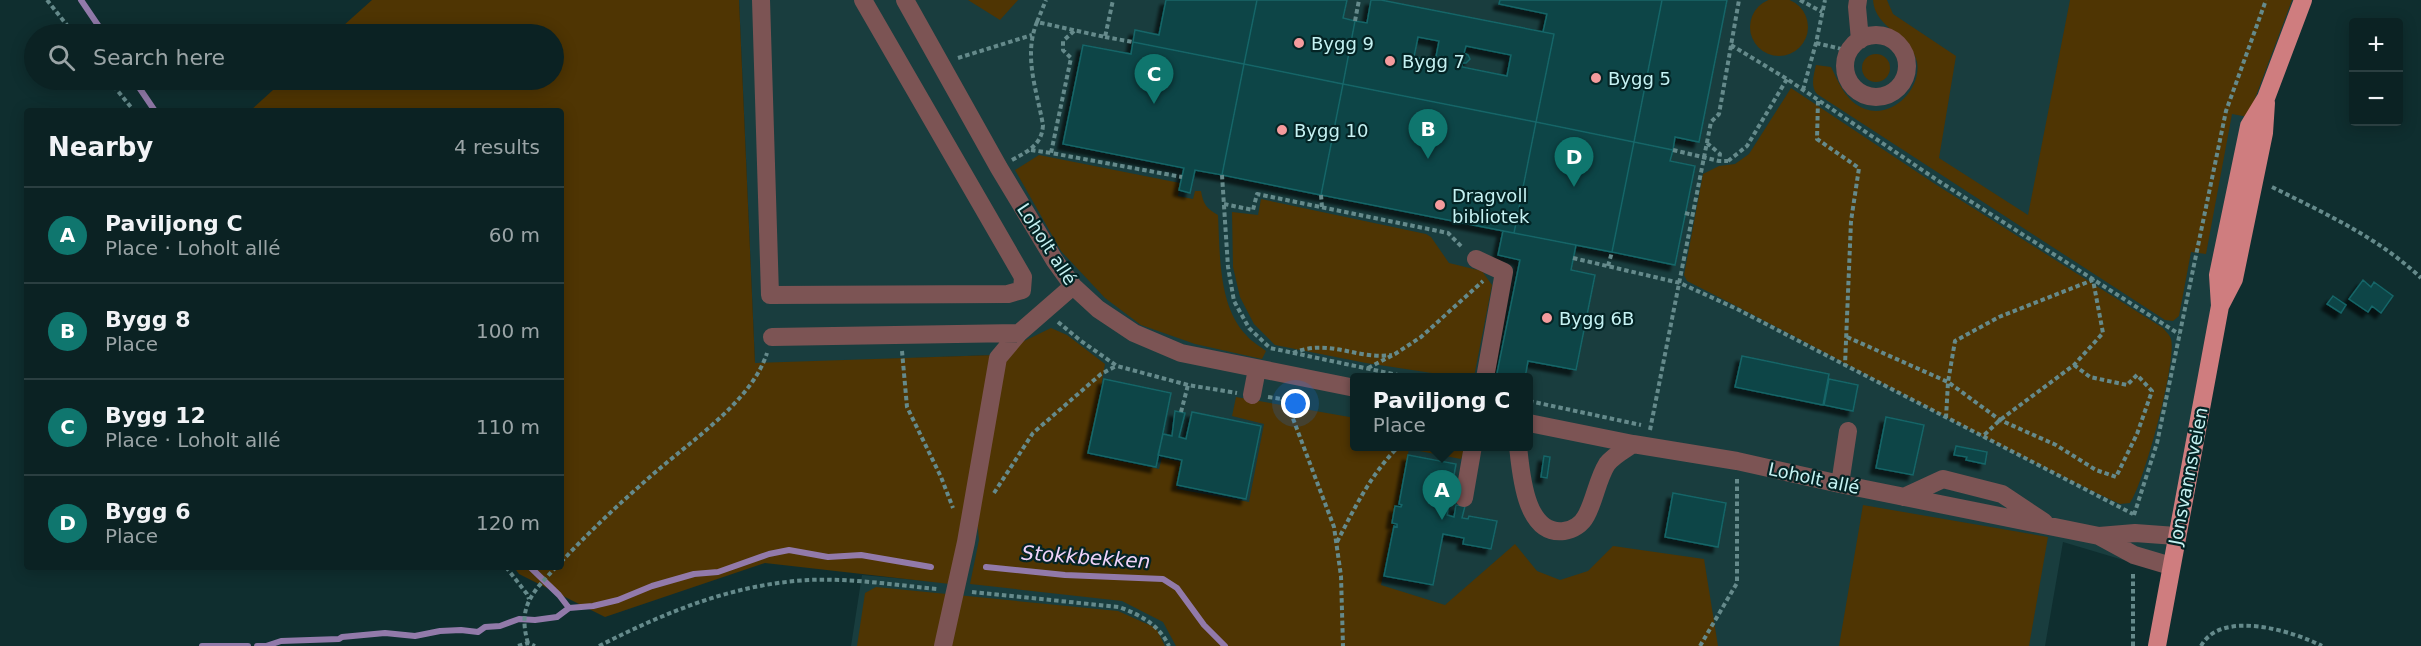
<!DOCTYPE html>
<meta charset="utf-8">
<style>
body{margin:0;font-family:"DejaVu Sans",sans-serif;background:#192f30;color:#f1f3f6}
.controls{position:absolute;right:18px;top:18px;display:grid;overflow:hidden;border-radius:6px;box-shadow:0 3px 15px #0003}
.controls button{width:54px;height:54px;display:grid;place-items:center;padding:0;border:0;border-bottom:2px solid #2b3f41;background:#0b2223;color:#f1f3f6;font:30px sans-serif}
.you{position:absolute;left:1296px;top:404px;width:21px;height:21px;margin:-15px;border:4px solid #fff;border-radius:50%;background:#1a73e8;box-shadow:0 0 0 9px #1a73e833}
.badge{display:grid;place-items:center;width:39px;height:39px;border-radius:50%;background:#0f766e;color:#fff;font-size:20px;font-weight:700}
.pin{position:absolute;translate:-50% -50px;filter:drop-shadow(0 2px 3px #0008)}
.pin::after{content:'';position:absolute;top:32px;width:21px;height:18px;background:inherit;clip-path:polygon(0 0,100% 0,50% 100%)}
.popup{position:absolute;left:1350px;top:373px;width:183px;height:78px;box-sizing:border-box;display:grid;place-content:center;border-radius:6px;background:#0b2223;filter:drop-shadow(0 2px 4px #0005);font-size:20px;white-space:nowrap;color:#9aa4a6}
.popup b{font-size:22px;color:#f1f3f6}
.popup::after{content:'';position:absolute;left:50%;top:100%;margin-left:-12px;border:12px solid transparent;border-top-color:#0b2223}
.list{margin:0;padding:0;list-style:none}
h2{display:flex;justify-content:space-between;align-items:center;height:78px;margin:0;padding:0 24px;font-size:26px}
h2 small{font-size:20px;font-weight:400;color:#9aa4a6}
.list li{display:grid;grid-template-columns:39px 1fr auto;gap:18px;align-items:center;box-sizing:border-box;height:96px;padding:0 24px;border-top:2px solid #2b3f41}
.list b{display:block;font-size:22px;white-space:nowrap}
.list p{margin:0;font-size:20px;white-space:nowrap;color:#9aa4a6}
.list em{font-size:20px;font-style:normal;color:#9aa4a6}
.icon{flex:none;width:33px;height:33px;fill:none;stroke:currentColor;stroke-width:2;stroke-linecap:round;stroke-linejoin:round}
.map{position:relative;flex:none;width:2421px;height:646px;overflow:hidden}
.search{position:absolute;background:#0b2223;box-shadow:0 3px 15px #0003;left:24px;top:24px;width:540px;height:66px;display:flex;align-items:center;gap:15px;box-sizing:border-box;padding:0 21px;border-radius:33px;color:#9aa4a6;font-size:22px}
.panel{position:absolute;background:#0b2223;box-shadow:0 3px 15px #0003;left:24px;top:108px;width:540px;height:462px;border-radius:6px}
.map>svg:first-child{display:block}
.built{fill:#193d3e;fill-rule:evenodd}
.green{fill:#4f3503}
.lines{fill:none;stroke-linecap:round;stroke-linejoin:round}
.stream{stroke:#927aaa;stroke-width:6}
.building{fill:#0e4547;stroke:#146567;stroke-width:1.5;fill-rule:evenodd;filter:url(#shadow)}
.path{stroke:#658a8b;stroke-width:4;stroke-dasharray:4.5 3;stroke-linecap:butt}
.minor{stroke:#7c5454;stroke-width:18}
.major{stroke:#cf7d7f;stroke-width:18}
.path-bridge{stroke:#658a8b;stroke-width:4;stroke-dasharray:4.5 3;stroke-linecap:butt}
.poi-dot{fill:#f59b9d;stroke:#042425;stroke-width:2}
.labels{text-anchor:middle;dominant-baseline:central;stroke-width:4.5;stroke-linejoin:round;paint-order:stroke}
.poi-label{font-size:18px;fill:#c6f2f3;stroke:#042425;text-anchor:start}
.street-label{font-size:18px;fill:#c6f2f3;stroke:#042425}
.water-label{font-size:20px;font-style:italic;fill:#f0d3fa;stroke:#042425}
</style>
<div class="map">
<svg width="2421" height="646" viewBox="0 0 2421 646">
<defs>
<filter id="shadow"><feDropShadow dx="-5.5" dy="5.5" stdDeviation="1.5" flood-color="#0009"/></filter>
</defs>
<rect width="100%" height="100%" fill="#0f2e2f"/>
<!-- built -->
<path class="built" d="M739,0H2303L2266,98L2171,566L2130,562L2063,542L2045,646H851L862,575L950,583L993,355L755,364ZM1355,378H1529V446H1355Z"/>
<!-- green -->
<path class="green" d="M1750 27a29 29 0 1 1 58 0a29 29 0 1 1-58 0Z
M372,0H739L755,363L994,355L950,584L765,563L605,617L519,574L514,567H561V111H250L284,80H554V34H334Z
M968,0H1018L1000,20Z
M1873,0H1887L1893,14L1956,56L1939,158L2028,215L2070,0H2292L2248,117L2232,114L2206,254L2191,252L2179,316L2173,321L2165,320L1817,94C1810,86 1814,74 1816,65L1831,67C1839,83 1846,102 1865,109C1892,119 1922,89 1917,62C1911,35 1875,29 1873,0Z
M1862 68a14 14 0 1 1 28 0a14 14 0 1 1-28 0Z
M1791,88L1935,184L2163,328C2166,332 2170,335 2171,339C2177,361 2144,484 2130,503L2120,504C1972,436 1833,354 1687,281L1684,275L1703,174L1719,166L1735,164L1749,154Z
M1039,155L1180,183L1178,196L1193,199L1195,191H1201C1203,204 1207,209 1218,215C1220,253 1218,307 1247,336C1252,342 1260,346 1266,351L1262,359L1195,344L1141,325L1105,298L1061,251L1015,170Z
M1261,199L1426,234L1431,237L1449,263L1482,271L1492,285L1474,377H1458L1366,363L1275,345L1254,324L1240,297L1233,267L1232,212L1258,215Z
M1051,328L1067,335L1105,364L1089,455L1159,469L1162,458L1181,462L1177,489L1249,502L1264,424L1232,416L1236,397L1355,418V446L1465,447L1461,459L1409,449L1381,585L1445,605L1515,544L1537,571L1560,580L1588,571L1613,546L1704,559L1718,646H1176L1163,622L1122,601L970,584L979,540L976,509L1004,361L1020,343Z
M1863,505L2048,537L2029,646H1839Z
M876,587L1118,611L1156,628L1165,646H857L865,593Z"/>
<g class="lines">
<!-- stream -->
<path class="stream" d="M81,0L104,34
M134,80L155,111
M530,567L559,595L569,608L593,606L618,600L652,586L694,574L718,572L769,554L789,550L828,557L861,555L931,567
M986,567L1065,575L1163,579L1177,588L1204,625L1225,646
M202,646H248
M257,646H266L281,641L339,639L342,637L385,633L415,636L440,631L461,630L478,632L485,627L500,626L519,619L535,620L557,617L569,608"/>
</g>
<!-- building -->
<path class="building" d="M1166,0H1257L1244,64L1133,42L1135,30L1159,35Z
M1257,0H1347L1343,18L1355,21L1343,84L1244,64Z
M1371,0H1381L1554,34L1536,122L1343,84L1355,21L1367,23ZM1418,37L1439,41L1435,62L1414,57ZM1466,46L1511,55L1507,76L1462,67V63H1466L1470,59L1468,55L1464,53Z
M1500,0H1662L1634,142L1536,122L1554,34L1543,32L1547,14L1499,4Z
M1662,0H1727L1699,142L1675,137L1673,150L1634,142Z
M1133,42L1244,64L1222,175L1195,170L1190,193L1179,190L1184,168L1063,144L1083,45L1131,54Z
M1244,64L1343,84L1321,195L1222,175Z
M1343,84L1536,122L1514,233L1321,195Z
M1536,122L1634,142L1612,252L1514,233Z
M1634,142L1673,150L1670,161L1695,166L1675,265L1612,252Z
M1503,231L1576,245L1571,270L1595,275L1576,370L1528,361L1525,378H1496L1520,260L1498,255Z
M2363,280L2371,287L2374,282L2393,296L2381,313L2372,306L2368,312L2349,299Z
M2333,296L2346,305L2341,313L2327,304Z
M1742,356L1829,374L1823,405L1735,387Z
M1104,379L1171,393L1156,467L1088,453Z
M1829,379L1858,385L1853,411L1824,405Z
M1175,411L1185,413L1179,437L1186,439L1192,412L1261,426L1246,499L1177,485L1182,460L1158,455L1163,434L1172,436Z
M1886,417L1924,425L1913,475L1876,468Z
M1956,446L1987,452L1985,464L1966,460L1967,457L1954,455Z
M1408,455L1456,464L1447,515L1454,517L1456,505L1465,506L1462,518L1468,519L1469,516L1497,521L1491,549L1463,544L1464,538L1443,534L1433,585L1384,576L1394,526L1397,527V524L1392,523L1395,506L1401,507L1402,505L1399,504Z
M1544,456L1550,457L1547,478L1541,477Z
M1673,493L1726,503L1718,547L1665,537Z"/>
<g class="lines">
<!-- path -->
<path class="path" d="M47,0L74,34
M1800,0L1822,12
M1355,21L1359,0
M1037,22L1046,0
M1074,31L1063,41V50L1071,58L1051,153L1182,177
M1105,37L1133,42
M1816,43L1846,50
M1731,45L1787,79L1937,180L2179,334
M958,58L1032,35
M109,80L134,111
M1803,90L1816,43L1825,0
M1818,101L1817,139L1859,168L1851,221L1845,365
M1707,143L1720,154L1719,161
M1031,150L1051,153
M1012,160C1028,151 1042,145 1043,125C1037,91 1023,56 1037,22L1105,37L1113,0
M1728,161L1747,146L1787,79
M1222,175L1228,267L1234,301L1249,328L1270,348L1412,378
M2272,187C2324,213 2379,238 2421,278
M1321,195L1322,207
M1224,204L1253,210L1257,194L1448,233L1463,248
M1685,213L1693,215
M1573,258L1680,283L1737,309L2133,514
M1608,266L1612,252
M1058,322L1081,341L1117,366L1188,385L1237,393
M1847,337L1948,382L2000,420L2056,445L2096,470L2116,477L2137,434L2152,391L2137,375L2127,385L2090,377L2074,365
M902,351L907,407L941,477L953,508
M1293,353C1329,338 1357,360 1392,355
M1368,368L1395,354L1421,337L1483,281
M1268,397L1282,399L1295,395
M1282,399L1292,416L1334,527L1341,576L1343,646
M1529,401L1641,425
M1181,412L1188,385
M1946,418L1948,382L1955,341L1999,317L2093,280L2103,333L2074,365L2000,420L1982,437
M1650,430L1711,122L1719,114L1739,0
M994,493L1033,433L1101,374L1116,366
M2134,515L2157,443L2226,111L2266,0
M1337,542C1355,507 1371,474 1399,446
M561,562C592,529 624,499 658,470C695,438 752,400 767,353
M506,567L527,594L529,599
M972,592L1119,607C1141,615 1159,625 1169,646
M528,643C517,606 533,592 556,567
M518,646L528,643L535,646
M599,646C666,612 733,584 809,580C851,578 895,585 937,589
M1700,646L1737,583V477
M2133,646V573
M2201,646C2221,609 2293,631 2322,646"/>
<!-- minor -->
<path class="minor" d="M761,0L770,295L1008,294L1022,290L1023,277L863,0
M905,0L999,168L1055,261L1073,286L1098,309L1134,333L1181,353L1355,388
M1858,0L1857,7L1860,40
M1845 66a31 31 0 1 1 62 0a31 31 0 1 1-62 0Z
M1476,259L1504,272L1485,378
M772,337L1019,333
M1252,395L1257,369
M1529,423L1633,444L1737,461L1840,484L2099,536L2134,555L2171,566
M1518,446C1521,473 1525,536 1564,531C1573,530 1582,524 1586,516C1595,500 1597,480 1607,464C1613,456 1624,450 1633,444
M1840,484L1848,431
M1904,497L1943,479L2002,494L2044,522
M1464,498L1473,446
M2099,536L2135,533L2176,536
M943,646L966,542L998,358L1019,333L1073,286"/>
<!-- major -->
<path class="major" d="M2220,306L2234,279L2264,133L2266,103
M2157,646L2220,306L2218,275L2249,126L2266,98L2303,0"/>
<!-- path-bridge -->
<path class="path-bridge" d="M1673,150L1719,161H1728"/>
</g>
<!-- markers -->
<g class="poi-dot">
<circle cx="1299" cy="43" r="6"/>
<circle cx="1390" cy="61" r="6"/>
<circle cx="1596" cy="78" r="6"/>
<circle cx="1282" cy="130" r="6"/>
<circle cx="1440" cy="205" r="6"/>
<circle cx="1547" cy="318" r="6"/>
</g>
<g class="labels">
<!-- poi labels -->
<g class="poi-label">
<text x="1311" y="43">Bygg 9</text>
<text x="1402" y="61">Bygg 7</text>
<text x="1608" y="78">Bygg 5</text>
<text x="1294" y="130">Bygg 10</text>
<text x="1452" y="195">Dragvoll<tspan x="1452" dy="21">bibliotek</tspan></text>
<text x="1559" y="318">Bygg 6B</text>
</g>
<!-- street labels -->
<g class="street-label">
<text transform="translate(1047 244) rotate(57)">Loholt allé</text>
<text transform="translate(2188 476) rotate(-79)">Jonsvannsveien</text>
<text transform="translate(1814 478) rotate(12)">Loholt allé</text>
</g>
<!-- water labels -->
<g class="water-label">
<text transform="translate(1086 557) rotate(4)">Stokkbekken</text>
</g>
</g>
</svg>
<div class="controls">
<button>+</button>
<button>−</button>
</div>
<div class="you"></div>
<div class="pin badge" style="left:1442px;top:520px">A</div>
<div class="popup"><b>Paviljong C</b>Place</div>
<div class="pin badge" style="left:1428px;top:159px">B</div>
<div class="pin badge" style="left:1154px;top:104px">C</div>
<div class="pin badge" style="left:1574px;top:187px">D</div>
<div class="search"><svg class="icon" aria-label="search" viewBox="0 0 24 24"><circle cx="10" cy="10" r="6"/><path d="M15 15l6 6"/></svg>Search here</div>
<section class="panel">
<h2>Nearby<small>4 results</small></h2>
<ul class="list">
<li><span class="badge">A</span><div><b>Paviljong C</b><p>Place · Loholt allé</p></div><em>60 m</em></li>
<li><span class="badge">B</span><div><b>Bygg 8</b><p>Place</p></div><em>100 m</em></li>
<li><span class="badge">C</span><div><b>Bygg 12</b><p>Place · Loholt allé</p></div><em>110 m</em></li>
<li><span class="badge">D</span><div><b>Bygg 6</b><p>Place</p></div><em>120 m</em></li>
</ul>
</section>
</div>
